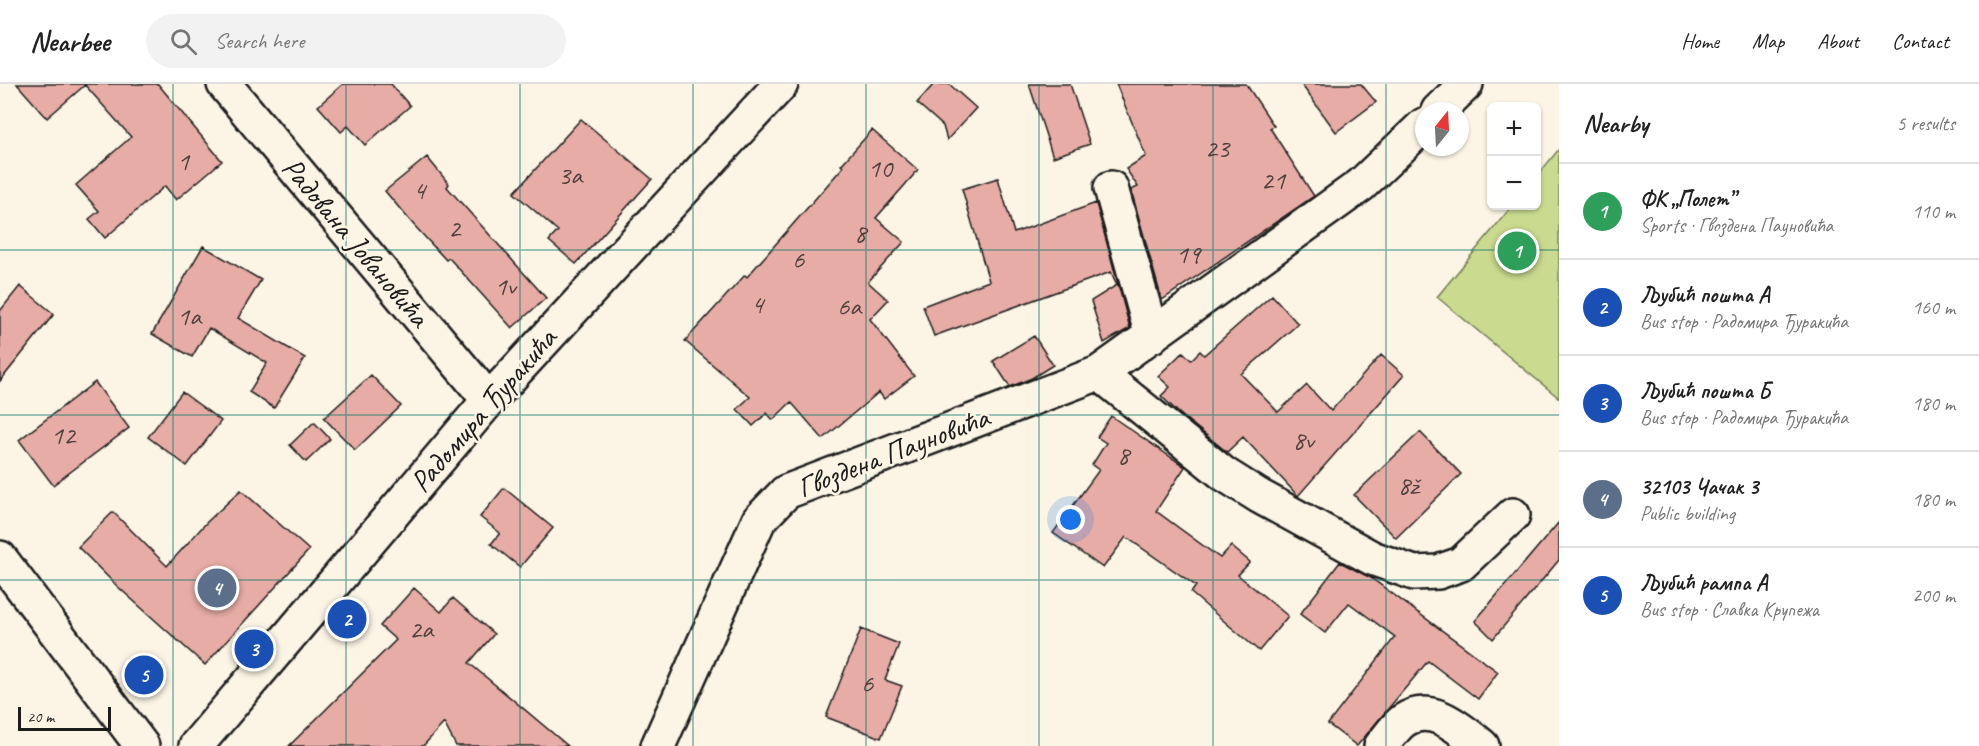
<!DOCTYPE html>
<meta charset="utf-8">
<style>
body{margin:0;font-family:Caveat,sans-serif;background:#f2f2f2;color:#222}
.controls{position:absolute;right:18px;top:18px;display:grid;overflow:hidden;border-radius:9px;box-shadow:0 2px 4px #0004}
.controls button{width:54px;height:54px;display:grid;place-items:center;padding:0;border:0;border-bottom:2px solid #e0e0e0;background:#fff;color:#222;font:30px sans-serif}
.compass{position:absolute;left:1415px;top:18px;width:54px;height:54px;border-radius:50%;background:#fff;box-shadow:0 2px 4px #0004;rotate:18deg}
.scale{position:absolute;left:18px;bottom:15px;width:93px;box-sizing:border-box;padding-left:6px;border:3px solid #1c1c1c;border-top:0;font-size:16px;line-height:21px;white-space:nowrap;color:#1c1c1c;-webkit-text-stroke:4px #fcf5e5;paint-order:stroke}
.you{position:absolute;left:1071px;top:436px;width:21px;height:21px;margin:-15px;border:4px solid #fff;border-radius:50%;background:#1a73e8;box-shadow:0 0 0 9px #1a73e833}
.badge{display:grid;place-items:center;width:39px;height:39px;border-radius:50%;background:#0b8043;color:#fff;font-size:20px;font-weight:700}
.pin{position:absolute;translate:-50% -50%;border:3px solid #fff;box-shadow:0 2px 6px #0006}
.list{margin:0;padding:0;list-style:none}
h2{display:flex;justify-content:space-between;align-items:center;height:78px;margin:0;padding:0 24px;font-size:26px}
h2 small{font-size:20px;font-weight:400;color:#767676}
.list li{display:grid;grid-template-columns:39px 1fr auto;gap:18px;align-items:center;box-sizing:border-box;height:96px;padding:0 24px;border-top:2px solid #e0e0e0}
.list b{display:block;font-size:22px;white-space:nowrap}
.list p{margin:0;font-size:20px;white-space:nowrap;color:#767676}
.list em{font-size:20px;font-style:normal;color:#767676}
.icon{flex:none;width:33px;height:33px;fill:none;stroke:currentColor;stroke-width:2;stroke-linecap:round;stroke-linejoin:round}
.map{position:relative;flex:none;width:1559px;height:662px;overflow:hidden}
header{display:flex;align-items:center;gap:36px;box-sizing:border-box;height:84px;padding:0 30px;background:#fff;border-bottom:2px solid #e0e0e0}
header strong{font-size:28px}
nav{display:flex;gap:33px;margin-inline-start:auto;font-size:21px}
.search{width:420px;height:54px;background:#f2f2f2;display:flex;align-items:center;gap:15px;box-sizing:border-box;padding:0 21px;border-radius:33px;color:#767676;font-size:22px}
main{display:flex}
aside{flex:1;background:#fff}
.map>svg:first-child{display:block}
.green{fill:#cadb8f;stroke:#737c56;stroke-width:1.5}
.building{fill:#e7aca5;stroke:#1c1c1c;stroke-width:1.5}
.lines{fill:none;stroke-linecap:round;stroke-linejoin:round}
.minor-casing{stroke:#1c1c1c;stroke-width:38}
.major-casing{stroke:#1c1c1c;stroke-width:38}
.minor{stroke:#fcf5e5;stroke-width:33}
.major{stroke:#fcf5e5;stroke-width:33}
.grid{fill:none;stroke:#0f766e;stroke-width:1.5;stroke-opacity:0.55}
.labels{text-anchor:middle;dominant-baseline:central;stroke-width:5;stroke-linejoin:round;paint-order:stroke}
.number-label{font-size:27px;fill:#4f403e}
.street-label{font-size:30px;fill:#1c1c1c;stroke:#fcf5e5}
</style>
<header>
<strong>Nearbee</strong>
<div class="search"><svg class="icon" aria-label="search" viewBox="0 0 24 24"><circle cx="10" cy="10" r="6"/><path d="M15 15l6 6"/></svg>Search here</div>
<nav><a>Home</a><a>Map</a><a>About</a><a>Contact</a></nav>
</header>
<main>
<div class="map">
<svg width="1559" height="662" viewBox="0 0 1559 662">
<rect width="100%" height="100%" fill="#fcf5e5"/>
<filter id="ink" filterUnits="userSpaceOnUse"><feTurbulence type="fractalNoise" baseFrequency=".0167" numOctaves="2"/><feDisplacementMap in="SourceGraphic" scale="12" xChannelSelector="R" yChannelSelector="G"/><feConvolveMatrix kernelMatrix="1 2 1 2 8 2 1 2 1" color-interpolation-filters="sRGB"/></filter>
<g filter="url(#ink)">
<!-- green -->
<path class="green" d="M1559,65V314L1437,213L1512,122H1536L1537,92Z"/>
<!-- building -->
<path class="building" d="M17,0H158L222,77L176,116L165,102L105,154L89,135L99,127L76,101L131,53L85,1L47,34Z
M343,0H391L410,22L365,61L348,42L341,48L318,22Z
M934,0H949L976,24L947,56L943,42L917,19Z
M1029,0H1070L1090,60L1053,73Z
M1116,0H1246L1274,42L1270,44L1314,112L1162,216L1131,106L1138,103L1126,85L1146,72Z
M1301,0H1361L1376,18L1336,48Z
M581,35L652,95L576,180L549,157L558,147L514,109Z
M872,46L918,86L876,134L904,158L868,198L888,216L870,235L914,292L884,315L879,308L823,355L791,318L773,336L767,329L753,342L737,325L750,313L685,257L745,191L747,193L843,83L841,81Z
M427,73L449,100L447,103L546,214L512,244L449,174L446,176L412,139L385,107Z
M998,94L1014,149L1096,119L1130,244L1104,259L1091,217L1117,201L1111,188L934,252L923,222L989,197L962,105Z
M203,162L261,196L238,234L305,274L274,324L249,308L267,279L209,244L192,273L152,250Z
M20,202L54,230L0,297V227Z
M1272,211L1298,240L1241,290L1278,328L1307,301L1331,327L1381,271L1404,291L1298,412L1243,353L1227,368L1180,330L1161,312L1170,303L1158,292L1183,268L1191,276L1200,267L1204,271Z
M1034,252L1053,281L1032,294L1010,303L993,277Z
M371,291L401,322L355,366L324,334Z
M95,298L129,344L53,401L19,356Z
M182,308L221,337L187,382L148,353Z
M1111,332L1185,383L1156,427L1220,474L1231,462L1250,478L1238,491L1288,532L1259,567L1191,509L1196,502L1126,453L1103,484L1053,449L1099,386L1092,381L1106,359L1097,353Z
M314,338L330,355L306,378L290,361Z
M1420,348L1461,390L1396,454L1354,411Z
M504,404L553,444L520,483L491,460L500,449L480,433Z
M241,406L309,466L205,581L117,502L78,463L113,428L167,482L207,438Z
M1559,438V476L1493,555L1475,537Z
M1340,478L1371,494L1498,588L1478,615L1428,577L1357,662L1328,640L1395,553L1349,519L1325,549L1300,530Z
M414,504L441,528L453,514L494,550L469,579L568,662H456L444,639L423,662H289L396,556L380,542Z
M861,545L899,560L885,596L902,602L881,654L826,633Z"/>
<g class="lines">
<!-- minor casing -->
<g class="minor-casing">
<path id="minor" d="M224,0L489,316
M1438,27L1466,0
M1111,104L1152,252
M1099,289L1224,390L1259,412L1372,474L1414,489L1438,488L1461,480L1513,431
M196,662L489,316L781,0
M658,662L759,436L786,408L1099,289L1361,101L1424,41
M1381,662C1388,654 1395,643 1403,637C1431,617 1460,645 1482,662"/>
</g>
<!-- major casing -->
<g class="major-casing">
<path id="major" d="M0,474L142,662"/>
</g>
<!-- minor -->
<use href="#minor" class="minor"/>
<!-- major -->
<use href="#major" class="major"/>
</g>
</g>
<!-- grid -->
<path class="grid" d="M173,0V662M346,0V662M520,0V662M693,0V662M866,0V662M1039,0V662M1213,0V662M1386,0V662M0,166H1559M0,331H1559M0,496H1559"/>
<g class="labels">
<!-- number labels -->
<g class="number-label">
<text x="1217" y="64">23</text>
<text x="183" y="77">1</text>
<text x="880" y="84">10</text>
<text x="570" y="91">3a</text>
<text x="1273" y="96">21</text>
<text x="419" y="106">4</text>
<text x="454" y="144">2</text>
<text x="860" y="149">8</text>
<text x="1188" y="170">19</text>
<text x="798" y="175">6</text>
<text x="505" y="202">1v</text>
<text x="757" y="220">4</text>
<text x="849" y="222">6a</text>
<text x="189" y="232">1a</text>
<text x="63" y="351">12</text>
<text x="1303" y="356">8v</text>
<text x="1123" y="371">8</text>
<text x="1408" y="401">8ž</text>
<text x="421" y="545">2a</text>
<text x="867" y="599">6</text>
</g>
<!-- street labels -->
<g class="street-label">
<text transform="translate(356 158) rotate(50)">Радована Јовановића</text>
<text transform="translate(483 326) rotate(-49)">Радомира Ђуракића</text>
<text transform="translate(893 368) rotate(-21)">Гвоздена Пауновића</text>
</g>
</g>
</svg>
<div class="controls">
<button>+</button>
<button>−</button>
</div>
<svg class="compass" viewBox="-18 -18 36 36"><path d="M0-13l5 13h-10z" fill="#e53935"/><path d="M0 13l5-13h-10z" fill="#767676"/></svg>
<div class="scale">20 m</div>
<div class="you"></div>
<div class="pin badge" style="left:1517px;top:167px;background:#2e9e5b">1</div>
<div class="pin badge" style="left:347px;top:535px;background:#1a4fb4">2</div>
<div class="pin badge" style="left:254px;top:565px;background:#1a4fb4">3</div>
<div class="pin badge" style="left:217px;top:504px;background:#5c6f8a">4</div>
<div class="pin badge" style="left:144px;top:591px;background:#1a4fb4">5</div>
</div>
<aside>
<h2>Nearby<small>5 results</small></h2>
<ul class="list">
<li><span class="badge" style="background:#2e9e5b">1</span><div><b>ФК „Полет”</b><p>Sports · Гвоздена Пауновића</p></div><em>110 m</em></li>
<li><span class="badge" style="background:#1a4fb4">2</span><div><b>Љубић пошта А</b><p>Bus stop · Радомира Ђуракића</p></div><em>160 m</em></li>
<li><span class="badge" style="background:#1a4fb4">3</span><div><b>Љубић пошта Б</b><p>Bus stop · Радомира Ђуракића</p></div><em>180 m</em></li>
<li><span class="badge" style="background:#5c6f8a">4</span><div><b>32103 Чачак 3</b><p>Public building</p></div><em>180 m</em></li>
<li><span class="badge" style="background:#1a4fb4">5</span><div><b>Љубић рампа А</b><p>Bus stop · Славка Крупежа</p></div><em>200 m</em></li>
</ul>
</aside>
</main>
